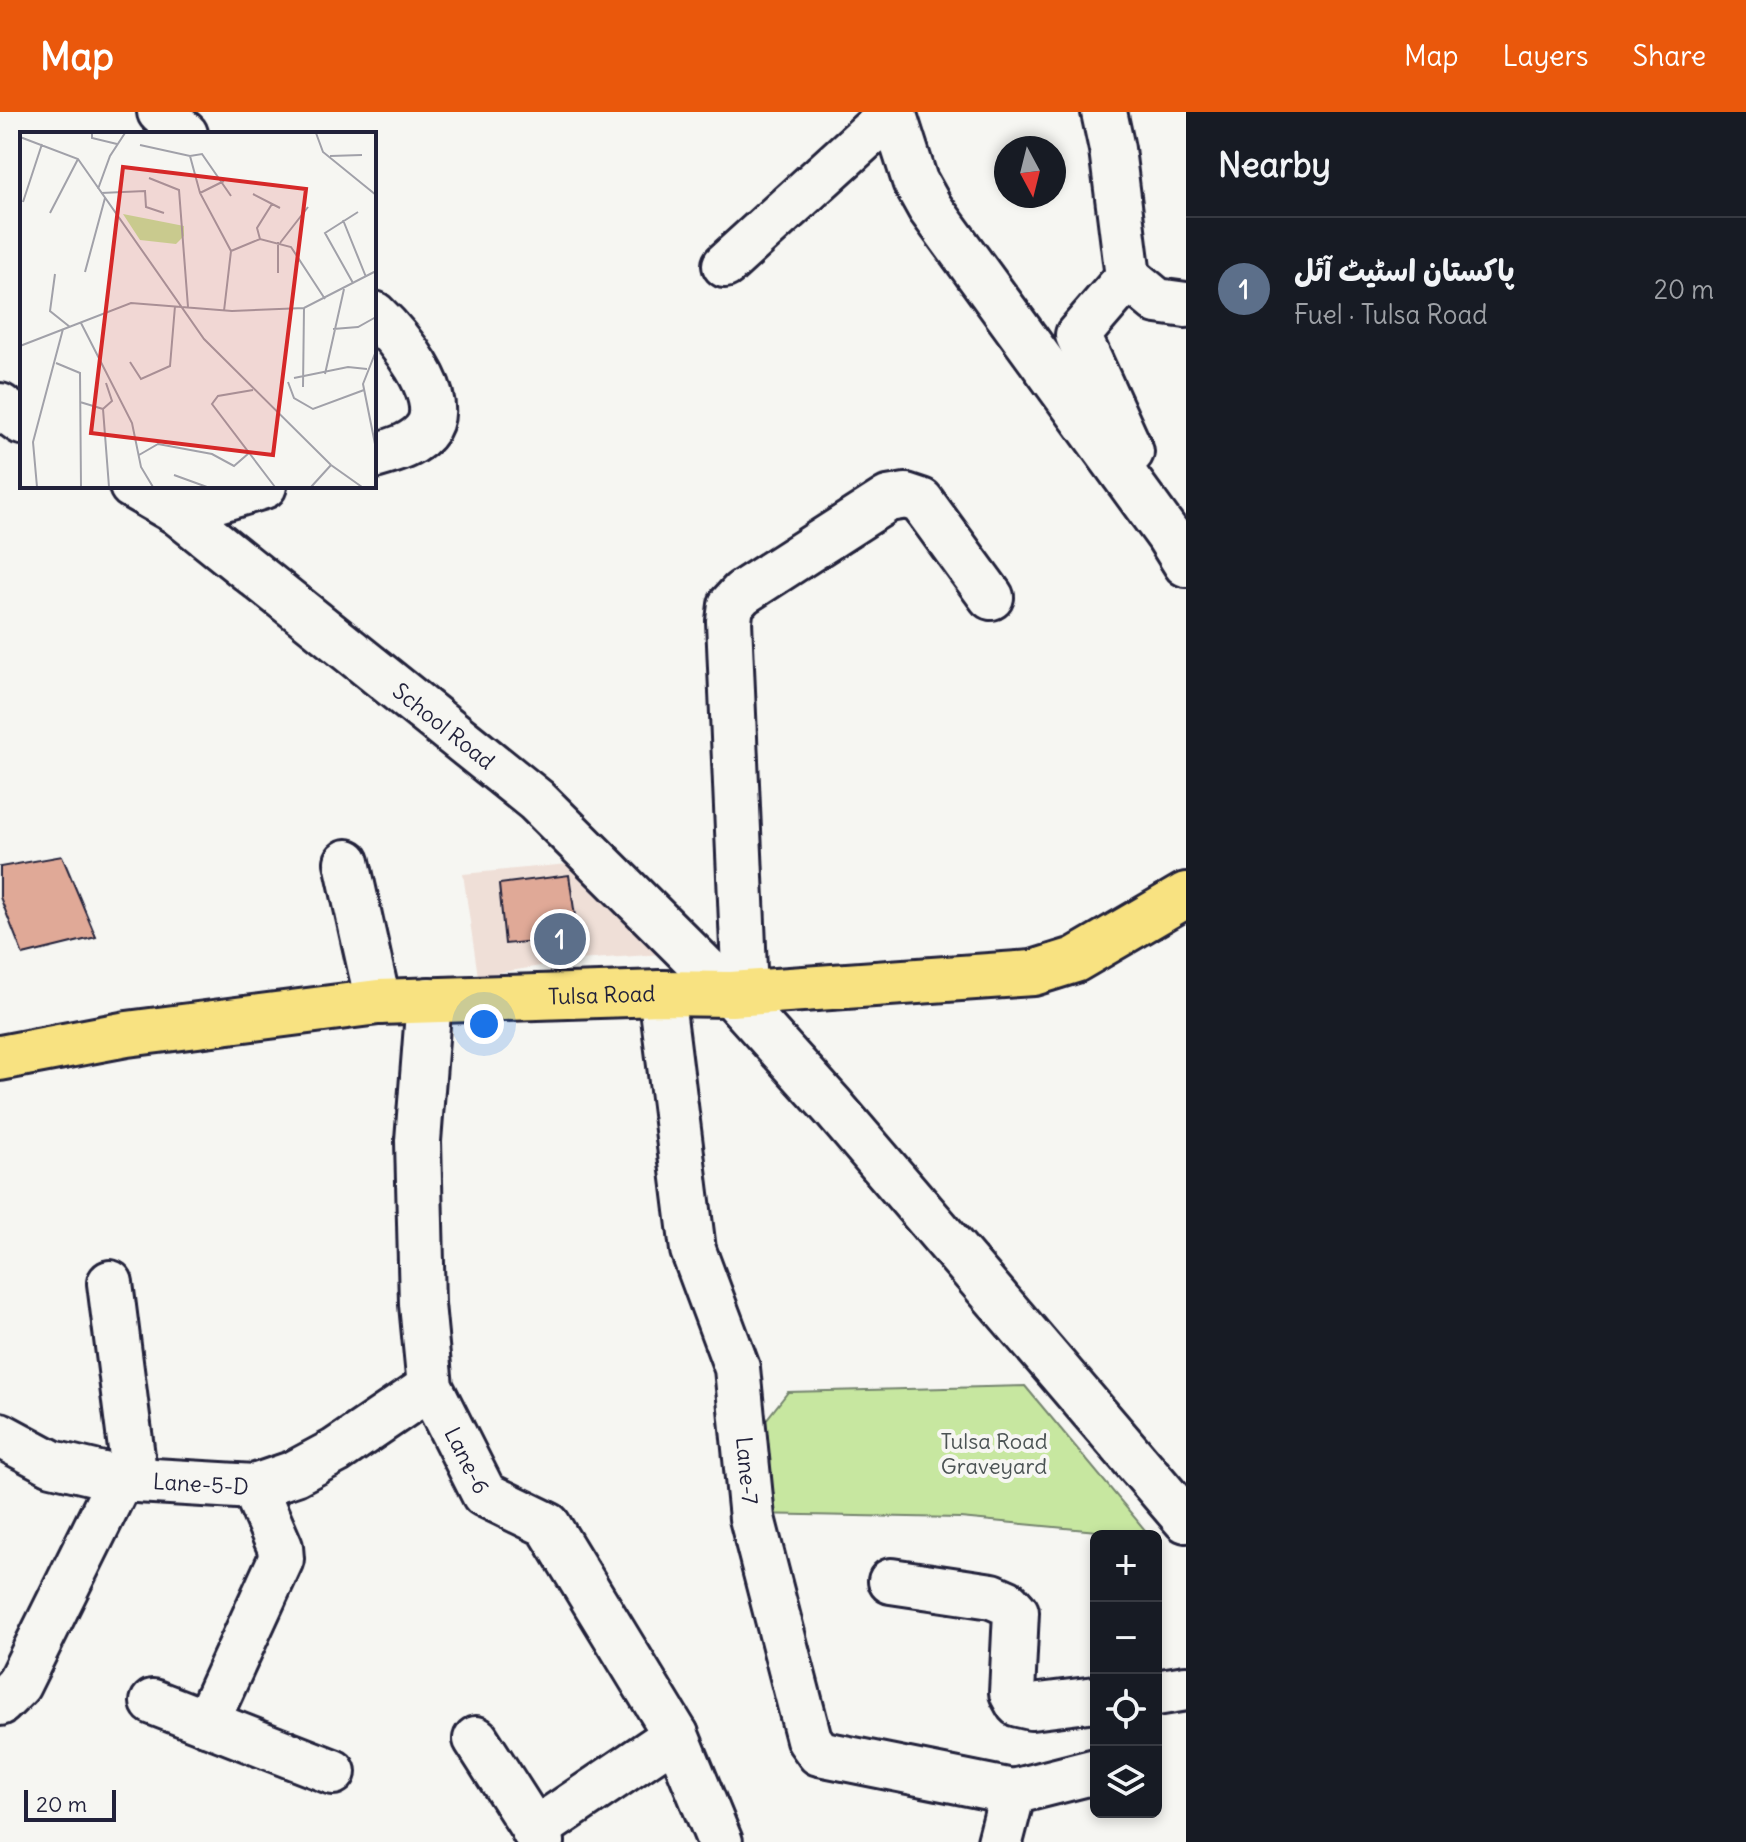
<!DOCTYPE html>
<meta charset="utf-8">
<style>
body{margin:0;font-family:Delius,"Playpen Sans Arabic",sans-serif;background:#20242c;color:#f1f3f6}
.controls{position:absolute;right:24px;bottom:24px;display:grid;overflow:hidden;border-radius:12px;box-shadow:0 4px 12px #0003}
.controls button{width:72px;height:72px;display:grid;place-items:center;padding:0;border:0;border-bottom:2px solid #363941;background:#171b24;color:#f1f3f6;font:40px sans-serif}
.compass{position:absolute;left:994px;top:24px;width:72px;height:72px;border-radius:50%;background:#171b24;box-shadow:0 4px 12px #0003;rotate:173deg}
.scale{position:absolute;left:24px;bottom:20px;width:92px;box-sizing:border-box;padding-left:8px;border:4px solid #22223b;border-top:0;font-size:22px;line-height:28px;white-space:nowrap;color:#22223b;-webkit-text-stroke:6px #f6f6f2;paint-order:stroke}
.you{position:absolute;left:484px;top:912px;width:28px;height:28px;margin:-20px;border:6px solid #fff;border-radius:50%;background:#1a73e8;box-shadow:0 0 0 12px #1a73e833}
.badge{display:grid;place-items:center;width:52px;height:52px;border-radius:50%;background:#ea580c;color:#fff;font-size:26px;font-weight:700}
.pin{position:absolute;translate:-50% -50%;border:4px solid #fff;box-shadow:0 2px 8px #0006}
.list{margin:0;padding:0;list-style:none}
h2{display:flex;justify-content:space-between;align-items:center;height:104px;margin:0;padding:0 32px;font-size:34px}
h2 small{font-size:26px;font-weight:400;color:#9ea1a6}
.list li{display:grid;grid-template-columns:52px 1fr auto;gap:24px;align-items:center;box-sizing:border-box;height:144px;padding:0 32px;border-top:2px solid #363941}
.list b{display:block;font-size:30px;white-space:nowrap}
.list p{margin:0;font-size:26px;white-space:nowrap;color:#9ea1a6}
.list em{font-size:26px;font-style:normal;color:#9ea1a6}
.icon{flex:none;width:44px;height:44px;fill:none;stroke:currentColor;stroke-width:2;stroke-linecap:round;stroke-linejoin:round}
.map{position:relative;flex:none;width:1186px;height:1730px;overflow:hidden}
header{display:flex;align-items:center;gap:48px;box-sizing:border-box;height:112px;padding:0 40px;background:#ea580c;color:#fff}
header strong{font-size:38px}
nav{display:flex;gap:44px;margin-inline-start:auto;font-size:28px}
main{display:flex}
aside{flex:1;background:#171b24}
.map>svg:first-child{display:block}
.built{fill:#efdfd7}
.green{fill:#c7e7a0;stroke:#74846e;stroke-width:2}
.building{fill:#e0a997;stroke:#22223b;stroke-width:2}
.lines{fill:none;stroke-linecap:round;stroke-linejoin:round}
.minor-casing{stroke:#22223b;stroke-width:50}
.major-casing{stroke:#22223b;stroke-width:50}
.minor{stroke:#f6f6f2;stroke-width:44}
.major{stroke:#f8e281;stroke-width:44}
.labels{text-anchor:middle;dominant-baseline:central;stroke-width:8;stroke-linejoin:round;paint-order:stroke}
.street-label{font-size:22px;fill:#22223b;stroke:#f6f6f2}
.park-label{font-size:22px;fill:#4b5354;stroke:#f6f6f2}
.inset-road{fill:none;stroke:#a1a1a9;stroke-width:2}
.view{fill:#d62828;fill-opacity:0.15;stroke:#d62828;stroke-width:4}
.inset-edge{fill:none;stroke:#22223b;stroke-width:4}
</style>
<header>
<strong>Map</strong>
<nav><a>Map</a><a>Layers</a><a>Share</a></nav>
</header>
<main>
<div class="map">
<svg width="1186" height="1730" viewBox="0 0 1186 1730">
<rect width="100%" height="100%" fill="#f6f6f2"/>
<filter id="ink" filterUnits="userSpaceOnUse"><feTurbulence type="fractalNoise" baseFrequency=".0125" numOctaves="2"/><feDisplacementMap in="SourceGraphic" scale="16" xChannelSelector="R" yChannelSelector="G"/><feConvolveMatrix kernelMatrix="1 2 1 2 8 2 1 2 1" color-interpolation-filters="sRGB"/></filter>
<g filter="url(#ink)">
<!-- built -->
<path class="built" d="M579,751L663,842L578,848L478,864L463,762Z"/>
<!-- green -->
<path class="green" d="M1025,1274L1150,1424L960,1406L751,1402L744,1336L788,1280Z"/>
<!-- building -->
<path class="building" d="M62,744L96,825L23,843L0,785V755Z
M569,763L578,825L505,832L499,772Z"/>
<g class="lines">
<!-- minor casing -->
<g class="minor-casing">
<g id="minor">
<path d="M160,0L185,22"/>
<path d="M893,0L915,69L930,96L1168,423L1186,452"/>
<path d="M1104,0L1112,37L1128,165L1157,189L1186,193"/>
<path d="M725,153L893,0"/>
<path d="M1128,165L1078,223L1131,340"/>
<path d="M374,202C396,223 447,282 428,315C417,333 393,339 374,344"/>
<path d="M0,294L22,310"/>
<path id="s1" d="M132,374L177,400L536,688L731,882L832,994L1186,1408"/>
<path d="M177,400L264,374"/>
<path d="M347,750L378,890"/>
<path id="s2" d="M661,881L693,1138L737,1256L752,1406L809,1627L819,1641L1013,1680"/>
<path d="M745,881L729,509L731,493L742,481L888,387L906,384L921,389L991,485"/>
<path id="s3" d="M429,888L418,1029L422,1192L430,1275L484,1382L548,1413L676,1623L720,1730"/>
<path d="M110,1171L135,1368"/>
<path id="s4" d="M0,1323L52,1351L120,1367L254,1375L295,1361L336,1339L430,1275"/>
<path d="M891,1469L992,1484L1008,1491L1016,1500L1012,1581L1018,1592L1031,1595L1096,1587"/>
<path d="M1156,1581L1186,1576"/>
<path d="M153,1590L333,1660"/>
<path d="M0,1591L18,1573L120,1367"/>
<path d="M206,1611L281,1447L280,1435L254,1375"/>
<path d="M476,1627L542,1730"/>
<path d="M534,1719L676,1623"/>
<path d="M1000,1730L1013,1680L1096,1659"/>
</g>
</g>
<!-- major casing -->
<g class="major-casing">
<g id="major">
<path id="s5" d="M0,946L127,922L378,890L661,881L731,882L1033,861L1075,848L1186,783"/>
</g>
</g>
<!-- minor -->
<use href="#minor" class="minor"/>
<!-- major -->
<use href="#major" class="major"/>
</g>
</g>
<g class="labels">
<!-- street labels -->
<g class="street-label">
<text stroke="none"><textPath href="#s1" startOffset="394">School Road</textPath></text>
<text stroke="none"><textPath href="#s5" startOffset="606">Tulsa Road</textPath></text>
<text stroke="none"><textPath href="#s3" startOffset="470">Lane-6</textPath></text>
<text stroke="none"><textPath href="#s2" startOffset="488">Lane-7</textPath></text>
<text stroke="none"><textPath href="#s4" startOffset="210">Lane-5-D</textPath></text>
</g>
<!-- park labels -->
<g class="park-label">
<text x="994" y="1329">Tulsa Road<tspan x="994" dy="25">Graveyard</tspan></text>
</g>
</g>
<!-- overview -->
<g transform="translate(20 20)">
<rect width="356" height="356" fill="#f6f6f2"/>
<path d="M103,82L164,94V104L156,112L120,108Z" fill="#c7e7a0"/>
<path class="inset-road" d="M72,1V6L97,12M296,1L303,20L356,63M0,5L58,27L184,207L311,333L342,355M120,13L170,24L182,22L211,64M170,24L180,61L211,119L204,179M310,24L342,23M129,46L159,58L168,175M78,57L90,24L105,1M81,61L125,59L126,75L144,81M180,61L204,49M233,62L260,76M3,70L22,12M30,81L58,27M323,88L346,145M240,107L237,96L252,72M258,110V141M260,111L288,75M211,119L240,107L271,115L305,167M65,140L85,66M35,142L30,179L50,195M333,151L305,101L338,80M61,191L112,291L121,335L133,355M313,197L338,195L356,185M0,214L111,171L212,179L284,176L356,139M356,219L343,252L356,317M110,230L121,247L150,234L155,174M36,231L60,241L61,355M305,242L324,157M274,246L328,235L347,237M268,250L274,266L293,277L344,258M86,251L92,269L83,277L89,355M283,255L284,176M233,258L198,264L192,272L255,355M60,270L83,277M119,323L138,312L192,322L214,334L229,321M154,343L187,355M17,355L13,310L43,197M291,355L311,333"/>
<path class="view" d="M103,35L286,57L253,323L71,301Z"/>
<rect width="356" height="356" class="inset-edge"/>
</g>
</svg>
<div class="controls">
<button>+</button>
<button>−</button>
<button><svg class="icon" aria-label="locate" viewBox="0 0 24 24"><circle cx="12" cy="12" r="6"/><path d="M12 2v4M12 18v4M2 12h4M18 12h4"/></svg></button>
<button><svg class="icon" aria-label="layers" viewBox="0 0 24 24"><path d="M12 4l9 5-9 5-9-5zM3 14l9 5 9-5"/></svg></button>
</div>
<svg class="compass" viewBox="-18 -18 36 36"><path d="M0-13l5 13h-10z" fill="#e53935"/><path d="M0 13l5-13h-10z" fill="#9ea1a6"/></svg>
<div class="scale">20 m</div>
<div class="you"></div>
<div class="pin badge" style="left:560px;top:827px;background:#5c6f8a">1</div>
</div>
<aside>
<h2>Nearby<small></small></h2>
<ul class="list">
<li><span class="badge" style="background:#5c6f8a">1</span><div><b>پاکستان اسٹیٹ آئل</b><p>Fuel · Tulsa Road</p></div><em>20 m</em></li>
</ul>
</aside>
</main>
